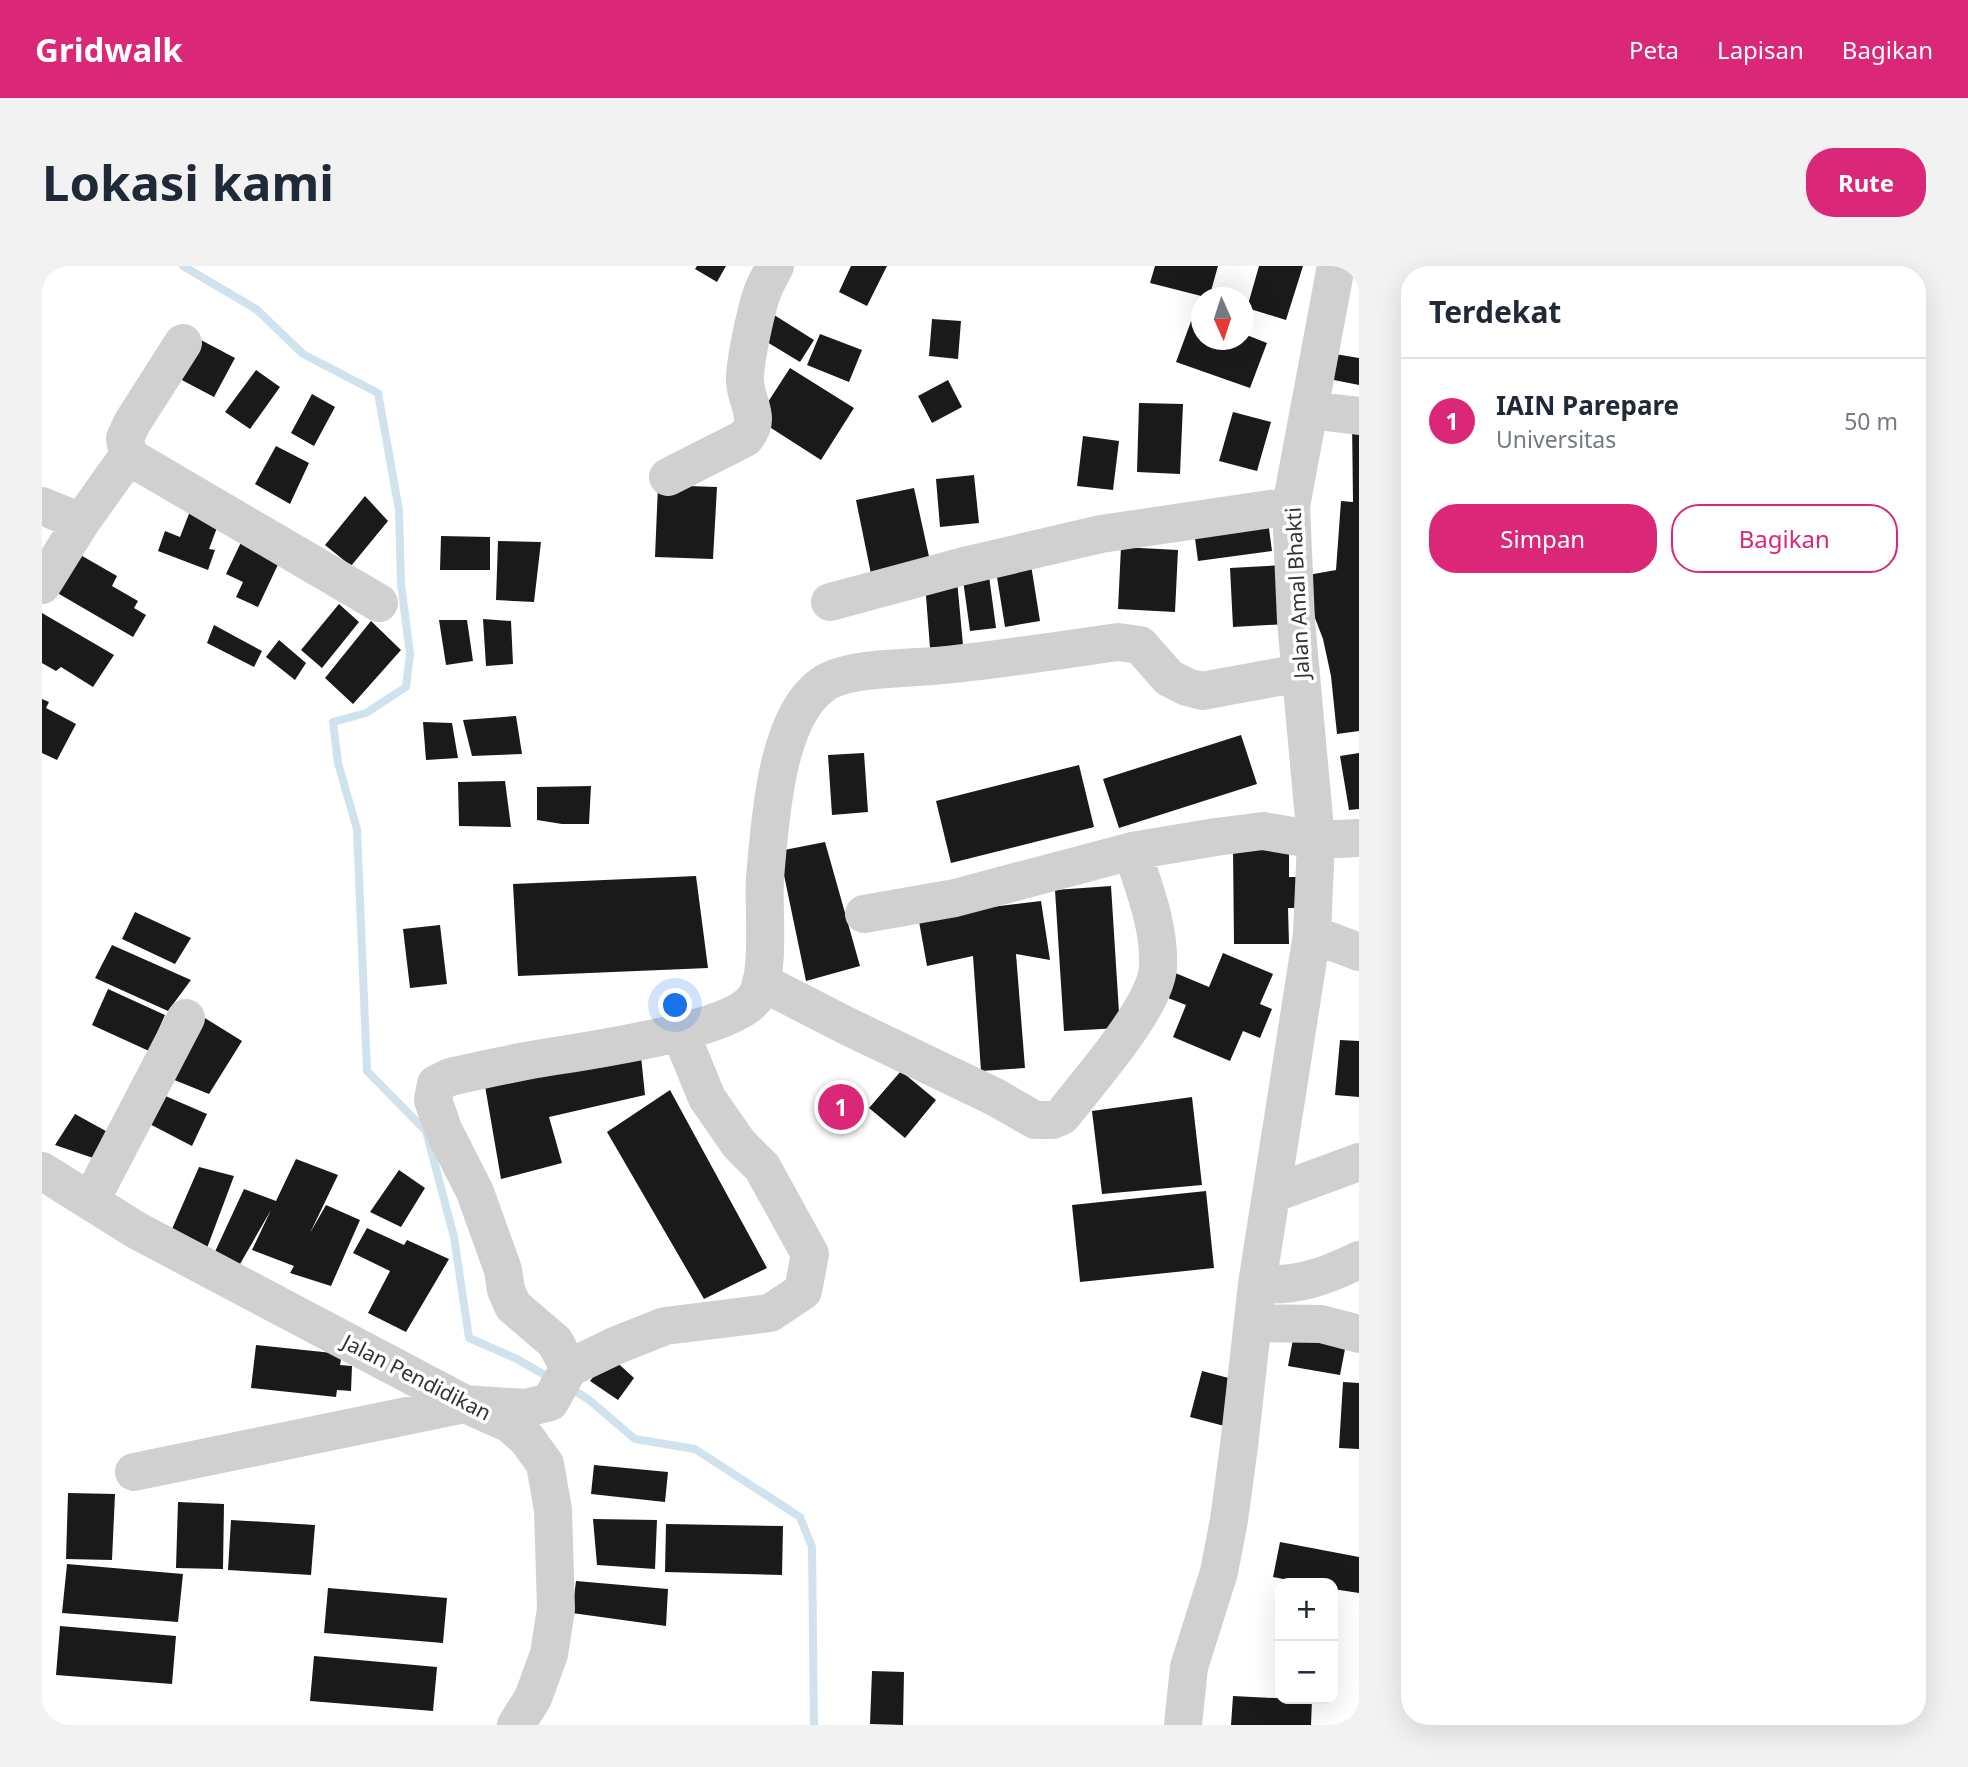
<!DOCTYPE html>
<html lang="id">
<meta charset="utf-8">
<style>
body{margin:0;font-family:"Noto Sans",sans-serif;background:#f2f2f3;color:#1f2937}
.controls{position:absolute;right:21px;bottom:21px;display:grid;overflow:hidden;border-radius:14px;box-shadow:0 7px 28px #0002}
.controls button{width:63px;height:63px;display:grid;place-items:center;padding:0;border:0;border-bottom:2px solid #e0e1e3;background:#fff;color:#1f2937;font:35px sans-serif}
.compass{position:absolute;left:1149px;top:21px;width:63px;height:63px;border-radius:50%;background:#fff;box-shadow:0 7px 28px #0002;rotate:177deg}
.you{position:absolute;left:634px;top:740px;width:24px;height:24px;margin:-18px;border:5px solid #fff;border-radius:50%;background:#1a73e8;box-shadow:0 0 0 10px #1a73e833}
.badge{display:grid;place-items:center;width:46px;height:46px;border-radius:50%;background:#db2777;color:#fff;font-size:23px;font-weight:700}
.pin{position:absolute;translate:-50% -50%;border:4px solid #fff;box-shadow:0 2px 7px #0006}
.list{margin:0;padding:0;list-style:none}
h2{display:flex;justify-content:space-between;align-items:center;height:91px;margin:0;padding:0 28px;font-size:30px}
h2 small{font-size:23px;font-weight:400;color:#747a83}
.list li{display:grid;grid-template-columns:46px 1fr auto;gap:21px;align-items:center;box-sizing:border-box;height:126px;padding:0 28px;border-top:2px solid #e0e1e3}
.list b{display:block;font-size:26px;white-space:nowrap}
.list p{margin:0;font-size:23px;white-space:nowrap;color:#747a83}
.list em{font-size:23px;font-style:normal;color:#747a83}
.actions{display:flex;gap:14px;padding:21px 28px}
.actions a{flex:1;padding:16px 0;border:2px solid #db2777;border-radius:28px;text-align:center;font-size:24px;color:#db2777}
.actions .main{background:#db2777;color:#fff}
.map{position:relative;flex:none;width:1317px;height:1459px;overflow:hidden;border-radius:28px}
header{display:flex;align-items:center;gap:42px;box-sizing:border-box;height:98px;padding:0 35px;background:#db2777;color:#fff}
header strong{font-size:33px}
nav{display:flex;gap:38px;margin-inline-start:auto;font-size:24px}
.intro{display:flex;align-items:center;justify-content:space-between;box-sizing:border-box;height:168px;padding:0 42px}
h1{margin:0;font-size:49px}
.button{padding:18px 32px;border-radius:28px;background:#db2777;color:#fff;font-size:24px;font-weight:700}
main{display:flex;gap:42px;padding:0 42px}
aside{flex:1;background:#fff;border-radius:28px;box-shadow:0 7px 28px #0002}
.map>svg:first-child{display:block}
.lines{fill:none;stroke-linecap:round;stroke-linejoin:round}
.stream{stroke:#cfe2ee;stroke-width:8}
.building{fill:#1a1a1a}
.minor{stroke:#d0d0d0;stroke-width:38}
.labels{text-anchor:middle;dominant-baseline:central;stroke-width:7;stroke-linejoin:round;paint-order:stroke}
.street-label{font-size:21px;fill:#333;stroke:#fff}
</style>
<header>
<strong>Gridwalk</strong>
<nav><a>Peta</a><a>Lapisan</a><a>Bagikan</a></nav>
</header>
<div class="intro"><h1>Lokasi kami</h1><a class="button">Rute</a></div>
<main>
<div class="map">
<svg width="1317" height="1459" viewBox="0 0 1317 1459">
<rect width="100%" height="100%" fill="#fff"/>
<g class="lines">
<!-- stream -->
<path class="stream" d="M141,0L214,43L261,88L336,127L357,244L359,318L368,388L364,421L324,447L291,456L296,497L315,563L325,805L384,865L412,971L427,1072L475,1093L508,1112
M526,1121L546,1133L593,1173L653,1183L758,1251L770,1281L772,1459"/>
</g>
<!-- building -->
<path class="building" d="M655,0H684L675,16L653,3Z
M809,0H845L825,40L797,26Z
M1113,0H1176L1167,32L1108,17Z
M1217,0H1261L1244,54L1205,42Z
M729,47L772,74L758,96L715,70Z
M1151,50L1159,53V74H1202V68L1225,77L1208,122L1134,96Z
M890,53L919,55L916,93L887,90Z
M778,68L820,84L807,116L765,99Z
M157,73L193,92L172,131L136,112Z
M1287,87L1317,92V119L1282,112Z
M748,102L812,142L779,194L715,153Z
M214,104L238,121L208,163L183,146Z
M906,114L920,141L890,157L876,130Z
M270,128L293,141L272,180L249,167Z
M1097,137L1141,138L1138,208L1095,206Z
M1191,146L1229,156L1215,205L1177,195Z
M1310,155L1317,156V465L1295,468L1289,410L1281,373L1273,352L1266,309L1294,304L1299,235L1311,236Z
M1041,170L1077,175L1071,224L1035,220Z
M234,180L267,197L248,238L213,218Z
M932,209L937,257L898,261L894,213Z
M616,219L675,221L671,293L613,291Z
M872,222L888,295L829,308L814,234Z
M323,230L346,255L309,300L283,279Z
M150,240L179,251L167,283L173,284L166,304L116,285L123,265L138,271Z
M1226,255L1230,285L1156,295L1152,265Z
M399,270L448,271V304H398Z
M201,272L240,290L216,341L194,331L201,316L184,308Z
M456,275L499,276L492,336L454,334Z
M1079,281L1136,284L1133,346L1076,343Z
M35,287L75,310L70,320L96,335L92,342L104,349L91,371L12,325Z
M989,299L998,355L963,361L954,305Z
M1242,299L1245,358L1191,361L1188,302Z
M947,310L954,362L928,365L921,314Z
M915,314L921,379L888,382L883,317Z
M297,338L317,356L280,402L259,384Z
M0,347L72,389L51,421L19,401L14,405L0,397Z
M441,353L469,355L471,398L444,400Z
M397,354H425L431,395L404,399Z
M329,355L359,384L311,438L283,412Z
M172,359L220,385L212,401L165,377Z
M237,374L264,397L253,414L224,391Z
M0,433L7,436L4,442L34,458L15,494L0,487Z
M474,450L480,488L430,490L421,454Z
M381,456L410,457L416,492L384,494Z
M1199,469L1215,518L1077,562L1061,513Z
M822,487L826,546L790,549L786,489Z
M1317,487V543L1307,544L1298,490Z
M1037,499L1052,561L909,597L894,535Z
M463,515L469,561L417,560L416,516Z
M549,520L547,558H520L495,554V521Z
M783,576L818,700L764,715L737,585Z
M1247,580V611H1263V642H1246L1247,678H1192L1191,582Z
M654,610L666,702L476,710L471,618Z
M1069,620L1078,762L1022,765L1013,624Z
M999,635L1008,694L974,688L983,802L939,805L931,690L885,700L876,650Z
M93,646L149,672L133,698L80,673Z
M398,659L405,718L368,722L361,663Z
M70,679L149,714L126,745L53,712Z
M1181,687L1231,708L1218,738L1230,743L1218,772L1201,765L1188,795L1131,771L1144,739L1121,730L1131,706L1167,721Z
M66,723L123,749L107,785L50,759Z
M158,749L200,775L167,828L125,811Z
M1298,774L1317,775V831L1293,829Z
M598,781L603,829L507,851L520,897L459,913L443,820Z
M859,805L894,834L863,872L827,842Z
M628,824L725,1002L662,1033L565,866Z
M112,825L165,848L150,880L98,853Z
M1150,831L1160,919L1060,928L1050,845Z
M33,848L71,869L57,894L13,879Z
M254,893L296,909L268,967L284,939L318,954L289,1020L248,1007L252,1000L210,984L229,944L198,998L171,990L202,923L234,935Z
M157,901L192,910L165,982L130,963Z
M357,904L383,922L359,961L328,946Z
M1164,925L1172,1002L1038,1016L1030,939Z
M325,962L362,979L365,974L407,993L364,1066L326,1047L348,1005L311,987Z
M1252,1068L1304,1078L1298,1109L1246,1100Z
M214,1079L300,1088L298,1099L310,1100L309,1125L295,1124L294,1131L209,1122Z
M568,1090L592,1112L576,1134L548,1115Z
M1160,1105L1202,1116L1190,1162L1148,1151Z
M1301,1116L1317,1117V1183L1297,1182Z
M552,1199L626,1206L623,1236L549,1228Z
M26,1227L73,1228L70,1294L24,1293Z
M136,1236L182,1238L181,1303L134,1302Z
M551,1253L615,1254L613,1303L555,1299Z
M189,1254L273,1259L269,1309L186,1304Z
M624,1258L741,1260L740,1309L623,1306Z
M1238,1276L1317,1291V1327L1291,1323V1317H1262L1231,1311Z
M25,1298L141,1308L136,1356L20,1347Z
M534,1315L626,1323L624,1360L530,1347Z
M286,1322L405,1332L401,1377L282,1367Z
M18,1360L134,1370L130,1418L14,1409Z
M272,1390L395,1401L391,1445L268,1435Z
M830,1405L862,1406L861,1459L828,1458Z
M1191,1430L1270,1434L1269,1459H1189Z"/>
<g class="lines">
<!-- minor -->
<path class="minor" d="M1267,144L1317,150
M86,190L337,337
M626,211L703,172C722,150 701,135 703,110C704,91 713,49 719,30C722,20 728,10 733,0
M0,240L39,256
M0,319L39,256L86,190L83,172L90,157L141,77
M788,336L922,300L1059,268L1249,240
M822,648L913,632L1090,585L1174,571L1221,565L1274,574L1317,572
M1270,668L1317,686
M719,716L805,760L953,831L993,854H1010L1020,850C1046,816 1114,741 1116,701C1118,661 1102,622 1090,585
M0,905L94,964L423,1138L468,1158L485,1173L503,1198L511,1244L514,1343L507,1388L491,1432L474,1459
M1230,928L1317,896
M49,934L144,752
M1215,1018C1254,1021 1282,1011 1317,994
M1212,1057L1279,1058L1317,1068
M527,1102L513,1076L471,1040L464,1024L461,1004L433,926L401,863L391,834L394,818L408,811C439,804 470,797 501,792C543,785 690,765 713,732C729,709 721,642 723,612C728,558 733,453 780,419C805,400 871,403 903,399C961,393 1019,384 1076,376L1098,379L1127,412L1145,421L1160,425L1258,407
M92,1206L423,1138L484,1142L508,1136L527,1102L575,1079L623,1060L728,1047L761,1025L768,988L720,901L697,878L665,832L638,766
M1141,1459L1147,1401L1177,1306L1187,1254L1197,1180L1215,1018L1270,668L1274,574L1254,355L1249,240L1294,0"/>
</g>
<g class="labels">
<!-- street labels -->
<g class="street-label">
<text transform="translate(1255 327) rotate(-93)">Jalan Amal Bhakti</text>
<text transform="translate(375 1111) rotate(27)">Jalan Pendidikan</text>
</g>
</g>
</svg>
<div class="controls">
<button>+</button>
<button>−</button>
</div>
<svg class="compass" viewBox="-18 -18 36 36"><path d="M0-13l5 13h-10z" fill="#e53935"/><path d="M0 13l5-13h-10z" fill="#747a83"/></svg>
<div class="you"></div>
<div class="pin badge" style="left:799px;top:841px">1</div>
</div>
<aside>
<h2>Terdekat<small></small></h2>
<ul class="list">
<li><span class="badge">1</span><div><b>IAIN Parepare</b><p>Universitas</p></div><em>50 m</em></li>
</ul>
<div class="actions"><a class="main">Simpan</a><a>Bagikan</a></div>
</aside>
</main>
